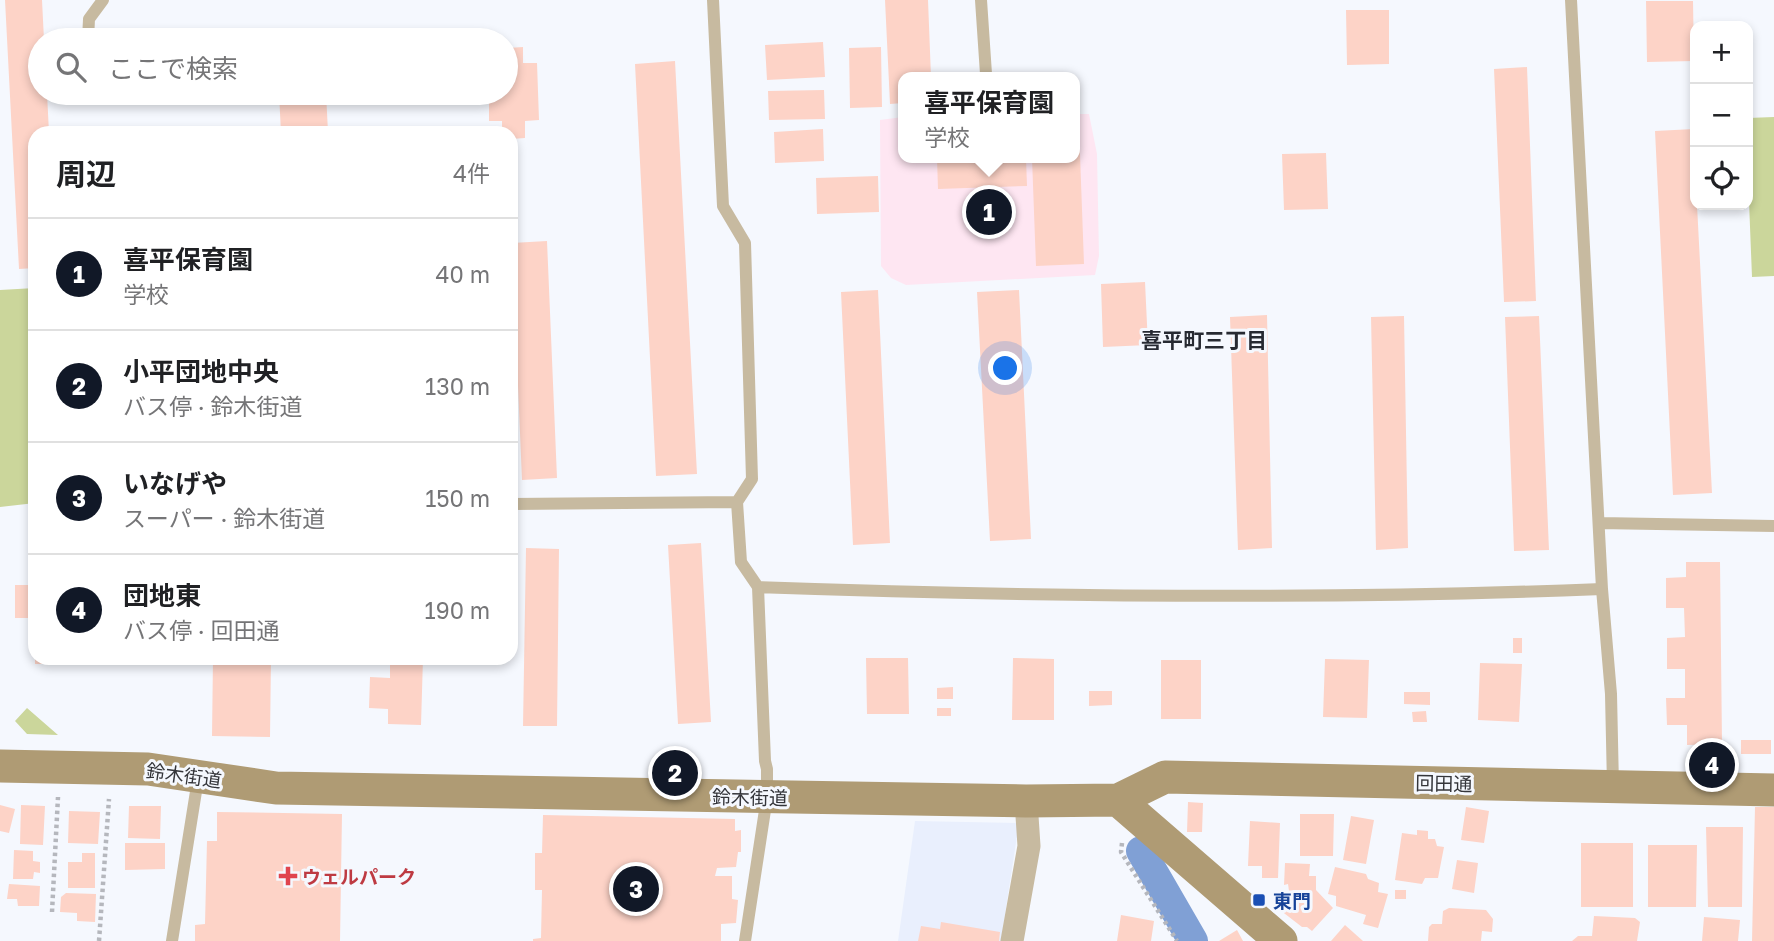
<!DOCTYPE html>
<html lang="ja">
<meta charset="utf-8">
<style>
body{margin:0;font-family:"Golos Text","Noto Sans JP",sans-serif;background:#f2f2f2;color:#202124}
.controls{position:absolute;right:21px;top:21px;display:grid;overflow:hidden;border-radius:14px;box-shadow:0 4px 10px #0003}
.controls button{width:63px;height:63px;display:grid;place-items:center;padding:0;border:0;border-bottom:2px solid #e0e0e0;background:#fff;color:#202124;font:35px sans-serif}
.you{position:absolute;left:1006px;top:369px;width:24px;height:24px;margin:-18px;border:5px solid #fff;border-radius:50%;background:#1a73e8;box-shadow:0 0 0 10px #1a73e833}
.badge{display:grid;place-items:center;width:46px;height:46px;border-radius:50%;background:#111827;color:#fff;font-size:23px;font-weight:700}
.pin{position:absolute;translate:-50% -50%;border:4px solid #fff;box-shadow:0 2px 7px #0006}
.popup{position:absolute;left:898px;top:72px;width:182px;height:91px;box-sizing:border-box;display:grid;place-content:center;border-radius:14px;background:#fff;filter:drop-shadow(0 2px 5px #0005);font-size:23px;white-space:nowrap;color:#757577}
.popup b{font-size:26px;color:#202124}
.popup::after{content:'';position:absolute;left:50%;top:100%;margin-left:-14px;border:14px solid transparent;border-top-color:#fff}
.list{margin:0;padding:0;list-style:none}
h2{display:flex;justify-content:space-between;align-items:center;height:91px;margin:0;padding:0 28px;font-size:30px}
h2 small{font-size:23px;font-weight:400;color:#757577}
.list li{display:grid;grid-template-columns:46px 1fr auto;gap:21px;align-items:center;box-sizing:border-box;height:112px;padding:0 28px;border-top:2px solid #e0e0e0}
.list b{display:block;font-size:26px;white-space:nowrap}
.list p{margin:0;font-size:23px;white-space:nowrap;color:#757577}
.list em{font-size:23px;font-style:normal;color:#757577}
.icon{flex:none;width:38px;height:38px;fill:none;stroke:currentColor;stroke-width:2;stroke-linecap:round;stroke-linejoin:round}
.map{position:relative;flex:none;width:1774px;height:941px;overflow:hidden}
.search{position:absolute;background:#fff;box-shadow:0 4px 10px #0003;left:28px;top:28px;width:490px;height:77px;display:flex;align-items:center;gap:18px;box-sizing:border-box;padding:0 24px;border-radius:38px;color:#757577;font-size:26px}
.panel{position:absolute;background:#fff;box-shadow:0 4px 10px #0003;left:28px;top:126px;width:490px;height:539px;border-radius:21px}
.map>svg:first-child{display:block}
.built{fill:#e9effd}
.education{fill:#fee6f2}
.green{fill:#cbd69b}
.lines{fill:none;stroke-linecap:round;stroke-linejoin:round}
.canal{stroke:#80a0d5;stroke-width:30}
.building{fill:#fdd3c7}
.path{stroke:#b5b7bd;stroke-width:4.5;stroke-dasharray:3.5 3.5;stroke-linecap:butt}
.lane{stroke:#c7baa0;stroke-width:12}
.street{stroke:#c7baa0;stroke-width:23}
.secondary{stroke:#af9b74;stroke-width:33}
.health-dot{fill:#e0444e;stroke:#f5f8fe;stroke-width:2.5}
.transit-dot{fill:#1a4fb4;stroke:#f5f8fe;stroke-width:2.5}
.labels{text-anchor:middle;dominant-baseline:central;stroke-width:6;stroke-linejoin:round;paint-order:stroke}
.street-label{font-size:19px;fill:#34353a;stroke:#f5f8fe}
.health-label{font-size:19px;font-weight:bold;fill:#be3a42;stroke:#f5f8fe;text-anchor:start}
.transit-label{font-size:19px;font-weight:bold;fill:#164399;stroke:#f5f8fe;text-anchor:start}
.neighbourhood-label{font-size:21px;font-weight:bold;fill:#272a32;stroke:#f5f8fe}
</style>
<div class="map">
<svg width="1774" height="941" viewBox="0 0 1774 941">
<rect width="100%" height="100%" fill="#f5f8fe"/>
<!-- built -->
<path class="built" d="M915,821L1019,823L1001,941H898Z"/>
<!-- education -->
<path class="education" d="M1075,114H1089L1097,154L1099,256L1095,275L906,285L891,278L881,266L880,120L903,117V158H1075Z"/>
<!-- green -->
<path class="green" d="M1774,117V276L1752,277L1748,176V118Z
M35,288V503L0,507V290Z
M27,708L58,735L27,734L15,721Z"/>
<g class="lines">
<!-- canal -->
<path class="canal" d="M1141,851L1193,941"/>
</g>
<!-- building -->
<path class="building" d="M5,0H42L44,40H40V93H47L49,133H35V268L19,269Z
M885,0H928L931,77H903V103L890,104Z
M1646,1H1693L1694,61L1647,62Z
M1346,10H1389V64L1347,65Z
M823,42L825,77L767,80L765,45Z
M523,47V63H537L539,120L525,121V138L511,139V133H502V121H489V93H506V48Z
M881,47L882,107L850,108L849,48Z
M675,61L697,474L656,476L635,64Z
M1527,67L1536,301L1504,302L1494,69Z
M824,90L825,119L769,120L768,91Z
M279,93H326L328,132L281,133Z
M1075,127H1079L1084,264L1036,266L1032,158H1075Z
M823,129L824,161L775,163L774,132Z
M1694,129L1695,205H1697L1712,493L1673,495L1655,131Z
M1326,153L1328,209L1284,210L1282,154Z
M937,158H1026L1027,186L938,189Z
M878,176L879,212L817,214L816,178Z
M547,241L557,478L522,480L512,243Z
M1145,282L1148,345L1103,347L1101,284Z
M878,290L890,543L853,545L841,292Z
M1019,290L1031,539L990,541L977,292Z
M1267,315L1272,548L1238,550L1230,317Z
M1404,316L1408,548L1376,550L1371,317Z
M1539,316L1549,550L1514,551L1505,317Z
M701,543L711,722L678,724L668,545Z
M526,548L559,549L557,726H523Z
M1686,562H1720L1722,744L1687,745V725H1667L1666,698H1685V669H1667V638L1685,637L1684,608H1666V578L1686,577Z
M15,585H35V618H15Z
M1513,638H1522V653H1513Z
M35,658H115V664H35Z
M213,658H271L270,737L212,736Z
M390,658H423L421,725L388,724V709L369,708L370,677L390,678Z
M866,658H908L909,714H867Z
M1013,658L1054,659V720H1012Z
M1325,659L1369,660L1367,718L1323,717Z
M1161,660H1201V719H1161Z
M1480,663L1522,664L1519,722L1478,720Z
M953,687V699H937V688Z
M1089,691H1112V705L1089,706Z
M1404,692H1430V705L1404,704Z
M937,708H951V716H937Z
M1426,711L1427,722H1413L1412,712Z
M1741,740H1771V754H1741Z
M1188,802L1203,803L1202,832H1187Z
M0,805L15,809L9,833L0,831Z
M21,805L45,806L43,845L20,844Z
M129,806H161L160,839L128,838Z
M1466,807L1489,811L1484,843L1461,840Z
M1755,807H1774V941H1752Z
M69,811L100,812L98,844L68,843Z
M217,812L342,814L340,941H195V925L205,924L207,841H217Z
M1300,814H1334L1333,856H1300Z
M543,815L735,819V831L741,830V852H738L736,867L717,868L715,876H732V899L738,900L736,923L721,924V941H533V939L541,938L542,890H535V853H542Z
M1351,816L1374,820L1366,864L1343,860Z
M1250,821L1280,823L1278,878H1262V866H1248Z
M1706,827H1743L1742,907H1708Z
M1417,830L1428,831V839H1435L1437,846L1444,847L1438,878H1425L1422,884L1395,880L1402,833L1417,835Z
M125,843H165V869L125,870Z
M1581,843H1633V907H1581Z
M1648,845H1697L1696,907H1648Z
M14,850L33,851V861L40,862V873L34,872L33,879H13Z
M82,853H95V888H68V862H82Z
M1457,860L1478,863L1474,893L1452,889Z
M1285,863L1310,864L1309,876H1316V890L1333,908L1312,931L1307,927H1302L1280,910L1290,898L1288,884L1284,885Z
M1335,867L1366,874L1368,879L1379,883L1378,892L1388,894L1378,928L1363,924L1366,915L1336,906V896L1328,894Z
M9,884L40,886L39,906H18L17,899H7Z
M1395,890H1406V899H1395Z
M66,893L96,894L95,922L77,921V913L60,912L61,897Z
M1449,908L1486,910L1493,919L1492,932L1482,931L1481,941H1428L1429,927L1432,924H1442L1443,911Z
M1121,915L1154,921L1151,941H1117Z
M1594,916L1635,918L1640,922L1637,941H1572L1578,936H1592Z
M1704,917L1740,920L1738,941H1702Z
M941,922L1000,932L999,941H918L921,926L940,929Z
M1345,925L1363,941H1331Z
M1237,930L1243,941H1219Z"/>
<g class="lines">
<!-- path -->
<path class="path" d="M1122,843L1121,852L1177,941
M52,912L58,797
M99,941L109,799"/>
<!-- lane -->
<path class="lane" d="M713,0L723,206L745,243L752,479L737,502L741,562L758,587L765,761L767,769V797L745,941
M981,0L986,74
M1571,0L1602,589L1611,694L1613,786
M88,40L89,19L103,0
M511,504L737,502
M1599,523L1774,526
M758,587C1039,597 1321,600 1602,589
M172,941L198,779"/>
<!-- street -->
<path class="street" d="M1012,941L1029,846L1026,801"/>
<!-- secondary -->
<path class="secondary" d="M0,766L148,769L276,788L1026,801L1118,800L1281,941
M1118,800L1165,777L1774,790"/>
</g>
<!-- markers -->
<path class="health-dot" d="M284.5 865.5h7v7h7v7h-7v7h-7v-7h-7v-7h7z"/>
<rect class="transit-dot" x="1252" y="893" width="14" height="14" rx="3.5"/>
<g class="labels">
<!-- street labels -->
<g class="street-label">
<text transform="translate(184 775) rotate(8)">鈴木街道</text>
<text transform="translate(1444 783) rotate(1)">回田通</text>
<text transform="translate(750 797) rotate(1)">鈴木街道</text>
</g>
<!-- health labels -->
<g class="health-label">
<text x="302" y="876">ウェルパーク</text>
</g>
<!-- transit labels -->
<g class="transit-label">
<text x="1273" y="900">東門</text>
</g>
<!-- neighbourhood labels -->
<g class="neighbourhood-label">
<text x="1204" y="340">喜平町三丁目</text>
</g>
</g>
</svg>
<div class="controls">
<button>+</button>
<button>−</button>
<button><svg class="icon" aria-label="locate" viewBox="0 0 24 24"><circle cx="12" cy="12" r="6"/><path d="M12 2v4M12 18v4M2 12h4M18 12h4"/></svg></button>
</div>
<div class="you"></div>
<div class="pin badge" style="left:989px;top:212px">1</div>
<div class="popup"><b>喜平保育園</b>学校</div>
<div class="pin badge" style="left:675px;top:773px">2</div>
<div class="pin badge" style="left:636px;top:889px">3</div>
<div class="pin badge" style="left:1712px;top:765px">4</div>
<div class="search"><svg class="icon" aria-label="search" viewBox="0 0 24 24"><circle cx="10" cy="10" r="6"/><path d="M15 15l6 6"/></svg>ここで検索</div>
<section class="panel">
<h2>周辺<small>4件</small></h2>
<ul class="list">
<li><span class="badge">1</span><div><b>喜平保育園</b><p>学校</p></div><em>40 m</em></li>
<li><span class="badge">2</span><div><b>小平団地中央</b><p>バス停 · 鈴木街道</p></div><em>130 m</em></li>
<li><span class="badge">3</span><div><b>いなげや</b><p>スーパー · 鈴木街道</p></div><em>150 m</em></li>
<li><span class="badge">4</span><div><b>団地東</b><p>バス停 · 回田通</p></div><em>190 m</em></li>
</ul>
</section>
</div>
